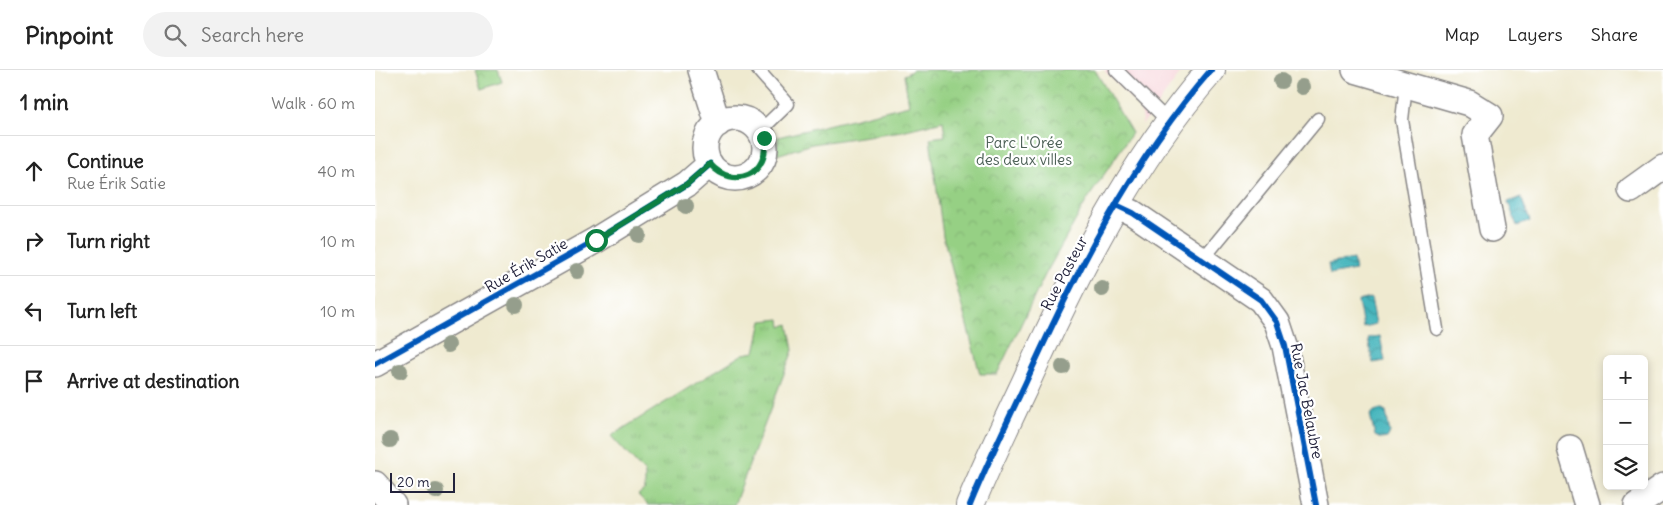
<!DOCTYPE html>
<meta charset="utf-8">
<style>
body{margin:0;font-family:Delius,sans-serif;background:#f2f2f2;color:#222}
.controls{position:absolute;right:15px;bottom:15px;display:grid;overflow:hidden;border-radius:8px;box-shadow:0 2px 8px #0003}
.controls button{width:45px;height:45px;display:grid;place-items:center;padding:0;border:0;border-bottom:1px solid #e0e0e0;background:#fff;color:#222;font:25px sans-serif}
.scale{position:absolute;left:15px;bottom:12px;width:65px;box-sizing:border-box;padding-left:5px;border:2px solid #22223b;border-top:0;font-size:14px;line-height:18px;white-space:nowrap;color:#22223b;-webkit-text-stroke:4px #fff;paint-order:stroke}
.stop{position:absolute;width:15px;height:15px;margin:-11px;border:4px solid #0b8043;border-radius:50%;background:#fff}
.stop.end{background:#0b8043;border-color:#fff;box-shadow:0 1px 5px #0008}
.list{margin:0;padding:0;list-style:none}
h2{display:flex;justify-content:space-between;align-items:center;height:65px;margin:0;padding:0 20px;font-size:21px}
h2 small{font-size:16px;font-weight:400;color:#767676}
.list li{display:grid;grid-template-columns:32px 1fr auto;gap:15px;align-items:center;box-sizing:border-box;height:70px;padding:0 20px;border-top:1px solid #e0e0e0}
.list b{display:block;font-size:19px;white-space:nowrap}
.list p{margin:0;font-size:16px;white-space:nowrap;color:#767676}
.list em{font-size:16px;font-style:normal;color:#767676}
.icon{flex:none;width:28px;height:28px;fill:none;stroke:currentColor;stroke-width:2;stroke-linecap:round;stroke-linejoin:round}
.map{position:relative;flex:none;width:1288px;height:435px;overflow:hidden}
header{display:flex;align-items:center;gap:30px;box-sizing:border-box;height:70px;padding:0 25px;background:#fff;border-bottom:1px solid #e0e0e0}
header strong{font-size:24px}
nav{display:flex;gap:28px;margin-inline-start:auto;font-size:18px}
.search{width:350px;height:45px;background:#f2f2f2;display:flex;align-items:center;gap:12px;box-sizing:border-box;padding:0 18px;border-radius:28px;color:#767676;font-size:19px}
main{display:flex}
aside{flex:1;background:#fff}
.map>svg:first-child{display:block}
.built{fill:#f6cfd6}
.grass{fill:url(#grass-tufts);stroke:#5c7960}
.park{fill:url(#park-crowns);stroke:#5c7960}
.water{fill:url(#water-waves);stroke:#346c7c}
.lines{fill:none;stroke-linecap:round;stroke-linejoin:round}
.service-casing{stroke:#888686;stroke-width:15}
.minor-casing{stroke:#888686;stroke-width:28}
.tertiary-casing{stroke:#888686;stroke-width:30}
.service{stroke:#fff;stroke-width:12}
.minor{stroke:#fff;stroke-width:25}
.tertiary{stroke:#fff;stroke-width:28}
.cycleway-casing{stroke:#fff;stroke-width:9}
.cycleway{stroke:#0057b8;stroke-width:6}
.tree{fill:#959e8c}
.route{stroke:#0b8043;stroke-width:6}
.labels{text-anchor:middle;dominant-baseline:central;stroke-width:4.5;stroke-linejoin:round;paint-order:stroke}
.park-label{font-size:15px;fill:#4b5f55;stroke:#fff}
.street-label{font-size:15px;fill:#22223b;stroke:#fff}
</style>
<header>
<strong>Pinpoint</strong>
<div class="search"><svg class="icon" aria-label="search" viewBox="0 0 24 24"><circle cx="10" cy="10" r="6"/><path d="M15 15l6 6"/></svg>Search here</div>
<nav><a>Map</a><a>Layers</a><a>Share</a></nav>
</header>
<main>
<aside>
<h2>1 min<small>Walk · 60 m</small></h2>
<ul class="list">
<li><svg class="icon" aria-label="ahead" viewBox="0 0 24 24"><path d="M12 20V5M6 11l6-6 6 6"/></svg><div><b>Continue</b><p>Rue Érik Satie</p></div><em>40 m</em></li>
<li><svg class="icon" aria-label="right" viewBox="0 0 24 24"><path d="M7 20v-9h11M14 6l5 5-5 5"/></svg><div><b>Turn right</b></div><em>10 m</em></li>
<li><svg class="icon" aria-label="left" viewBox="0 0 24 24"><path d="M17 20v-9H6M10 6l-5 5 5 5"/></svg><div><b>Turn left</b></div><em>10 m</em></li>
<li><svg class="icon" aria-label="arrive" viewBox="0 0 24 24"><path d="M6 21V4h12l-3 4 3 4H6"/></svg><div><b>Arrive at destination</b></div></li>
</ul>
</aside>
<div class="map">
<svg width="1288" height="435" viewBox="0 0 1288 435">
<defs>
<pattern id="grass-tufts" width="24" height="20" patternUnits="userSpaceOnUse" patternTransform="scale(1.25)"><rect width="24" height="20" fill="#96d084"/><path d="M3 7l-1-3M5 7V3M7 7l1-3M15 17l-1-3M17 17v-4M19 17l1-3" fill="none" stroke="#81b273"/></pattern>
<pattern id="park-crowns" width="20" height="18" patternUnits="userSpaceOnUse" patternTransform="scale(1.25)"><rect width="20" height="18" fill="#96d084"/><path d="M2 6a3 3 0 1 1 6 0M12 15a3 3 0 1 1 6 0" fill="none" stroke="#81b273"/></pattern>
<pattern id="water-waves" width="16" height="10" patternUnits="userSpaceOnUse" patternTransform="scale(1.25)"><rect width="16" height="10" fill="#46b6bd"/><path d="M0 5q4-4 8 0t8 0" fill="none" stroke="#3a949b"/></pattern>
</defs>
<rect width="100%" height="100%" fill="#fff"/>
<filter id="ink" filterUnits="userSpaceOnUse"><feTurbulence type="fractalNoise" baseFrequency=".02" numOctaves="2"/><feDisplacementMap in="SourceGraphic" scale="10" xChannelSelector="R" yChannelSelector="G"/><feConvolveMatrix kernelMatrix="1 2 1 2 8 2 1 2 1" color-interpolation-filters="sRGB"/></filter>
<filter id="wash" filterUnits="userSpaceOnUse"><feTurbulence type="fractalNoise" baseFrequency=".0096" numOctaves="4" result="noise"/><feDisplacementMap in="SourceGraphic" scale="20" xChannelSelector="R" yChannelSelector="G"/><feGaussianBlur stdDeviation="1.12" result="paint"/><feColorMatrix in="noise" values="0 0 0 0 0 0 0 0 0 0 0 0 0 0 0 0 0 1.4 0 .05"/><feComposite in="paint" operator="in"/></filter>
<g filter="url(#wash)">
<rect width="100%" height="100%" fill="#efead0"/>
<!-- built -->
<path class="built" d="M729,0H808L767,55V45L763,36Z"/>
<!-- grass -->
<path class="grass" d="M405,249L406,257L413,254L418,280L359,435H273L263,425L270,419V403L236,366L368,284L380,282L387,251Z"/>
<!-- park -->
<path class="park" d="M100,0H123L127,12L106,19Z
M538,0H720L757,63L712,130L669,207L622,304H605L568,166L555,68L570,66L568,51L527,61L437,74L402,85L403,67L534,35L529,5Z"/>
<!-- water -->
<path class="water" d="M1146,127L1155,151L1142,156L1133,132Z
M978,189L980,200L955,205L953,194Z
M996,228L1001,254L988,257L983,231Z
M1005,266L1010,291L998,293L993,268Z
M1005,339L1011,342L1015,363L1012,368L1006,369L1000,366L995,345L999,341Z"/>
</g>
<g filter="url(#ink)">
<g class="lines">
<!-- service casing -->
<g class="service-casing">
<path id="service" d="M383,0L413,34L385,61
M741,0L794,52
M1031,15L1027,50L1062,259
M827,190L943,49"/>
</g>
<!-- minor casing -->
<g class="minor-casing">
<path id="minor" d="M326,0L343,54
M980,0L1094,33L1115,46L1100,65L1117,159
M330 78a30 30 0 1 1 60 0a30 30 0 1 1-60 0Z
M1256,120L1288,97
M741,135L758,143L886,230L902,252L910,276L941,435
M0,294L221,170L312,114L335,94
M1195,378L1212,435
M0,414L18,435
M1262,435L1288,417"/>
</g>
<!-- tertiary casing -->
<g class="tertiary-casing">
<path id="tertiary" d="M595,435C612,394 631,354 650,314C700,204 756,92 836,0"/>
</g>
<!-- service -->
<use href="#service" class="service"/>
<!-- minor -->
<use href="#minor" class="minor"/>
<!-- tertiary -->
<use href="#tertiary" class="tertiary"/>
<!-- cycleway casing -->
<g class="cycleway-casing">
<path id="cycleway" d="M741,135L758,143L886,230L902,252L910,276L941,435
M0,294L221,170L312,114L335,94
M595,435C612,394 631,354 650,314C700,204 756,92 836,0"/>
</g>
<!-- cycleway -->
<use href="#cycleway" class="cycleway"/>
</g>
<!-- trees -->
<g class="tree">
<circle cx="906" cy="11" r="8"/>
<circle cx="927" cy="17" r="8"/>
<circle cx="311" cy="136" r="8"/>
<circle cx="264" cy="165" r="8"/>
<circle cx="202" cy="201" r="8"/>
<circle cx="727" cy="219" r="8"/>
<circle cx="141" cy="235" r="8"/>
<circle cx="73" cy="275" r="8"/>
<circle cx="688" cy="297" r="8"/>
<circle cx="25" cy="301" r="8"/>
<circle cx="15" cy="370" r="8"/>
<circle cx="61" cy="421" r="8"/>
</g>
</g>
<g class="lines" filter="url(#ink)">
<!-- route -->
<path class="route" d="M221,170L312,114L335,94C359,121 396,104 389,68"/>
</g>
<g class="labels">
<!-- park labels -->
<g class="park-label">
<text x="649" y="72">Parc L'Orée<tspan x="649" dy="17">des deux villes</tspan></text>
</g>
<!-- street labels -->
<g class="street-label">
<text transform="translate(151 195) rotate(-30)">Rue Érik Satie</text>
<text transform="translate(689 203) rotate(-62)">Rue Pasteur</text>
<text transform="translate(932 331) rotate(79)">Rue Jac Belaubre</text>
</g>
</g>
</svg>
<div class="controls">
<button>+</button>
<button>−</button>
<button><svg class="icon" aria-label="layers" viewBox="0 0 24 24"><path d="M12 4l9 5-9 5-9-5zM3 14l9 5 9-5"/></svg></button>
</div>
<div class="scale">20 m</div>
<div class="stop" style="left:221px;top:170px"></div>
<div class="stop end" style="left:389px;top:68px"></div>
</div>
</main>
